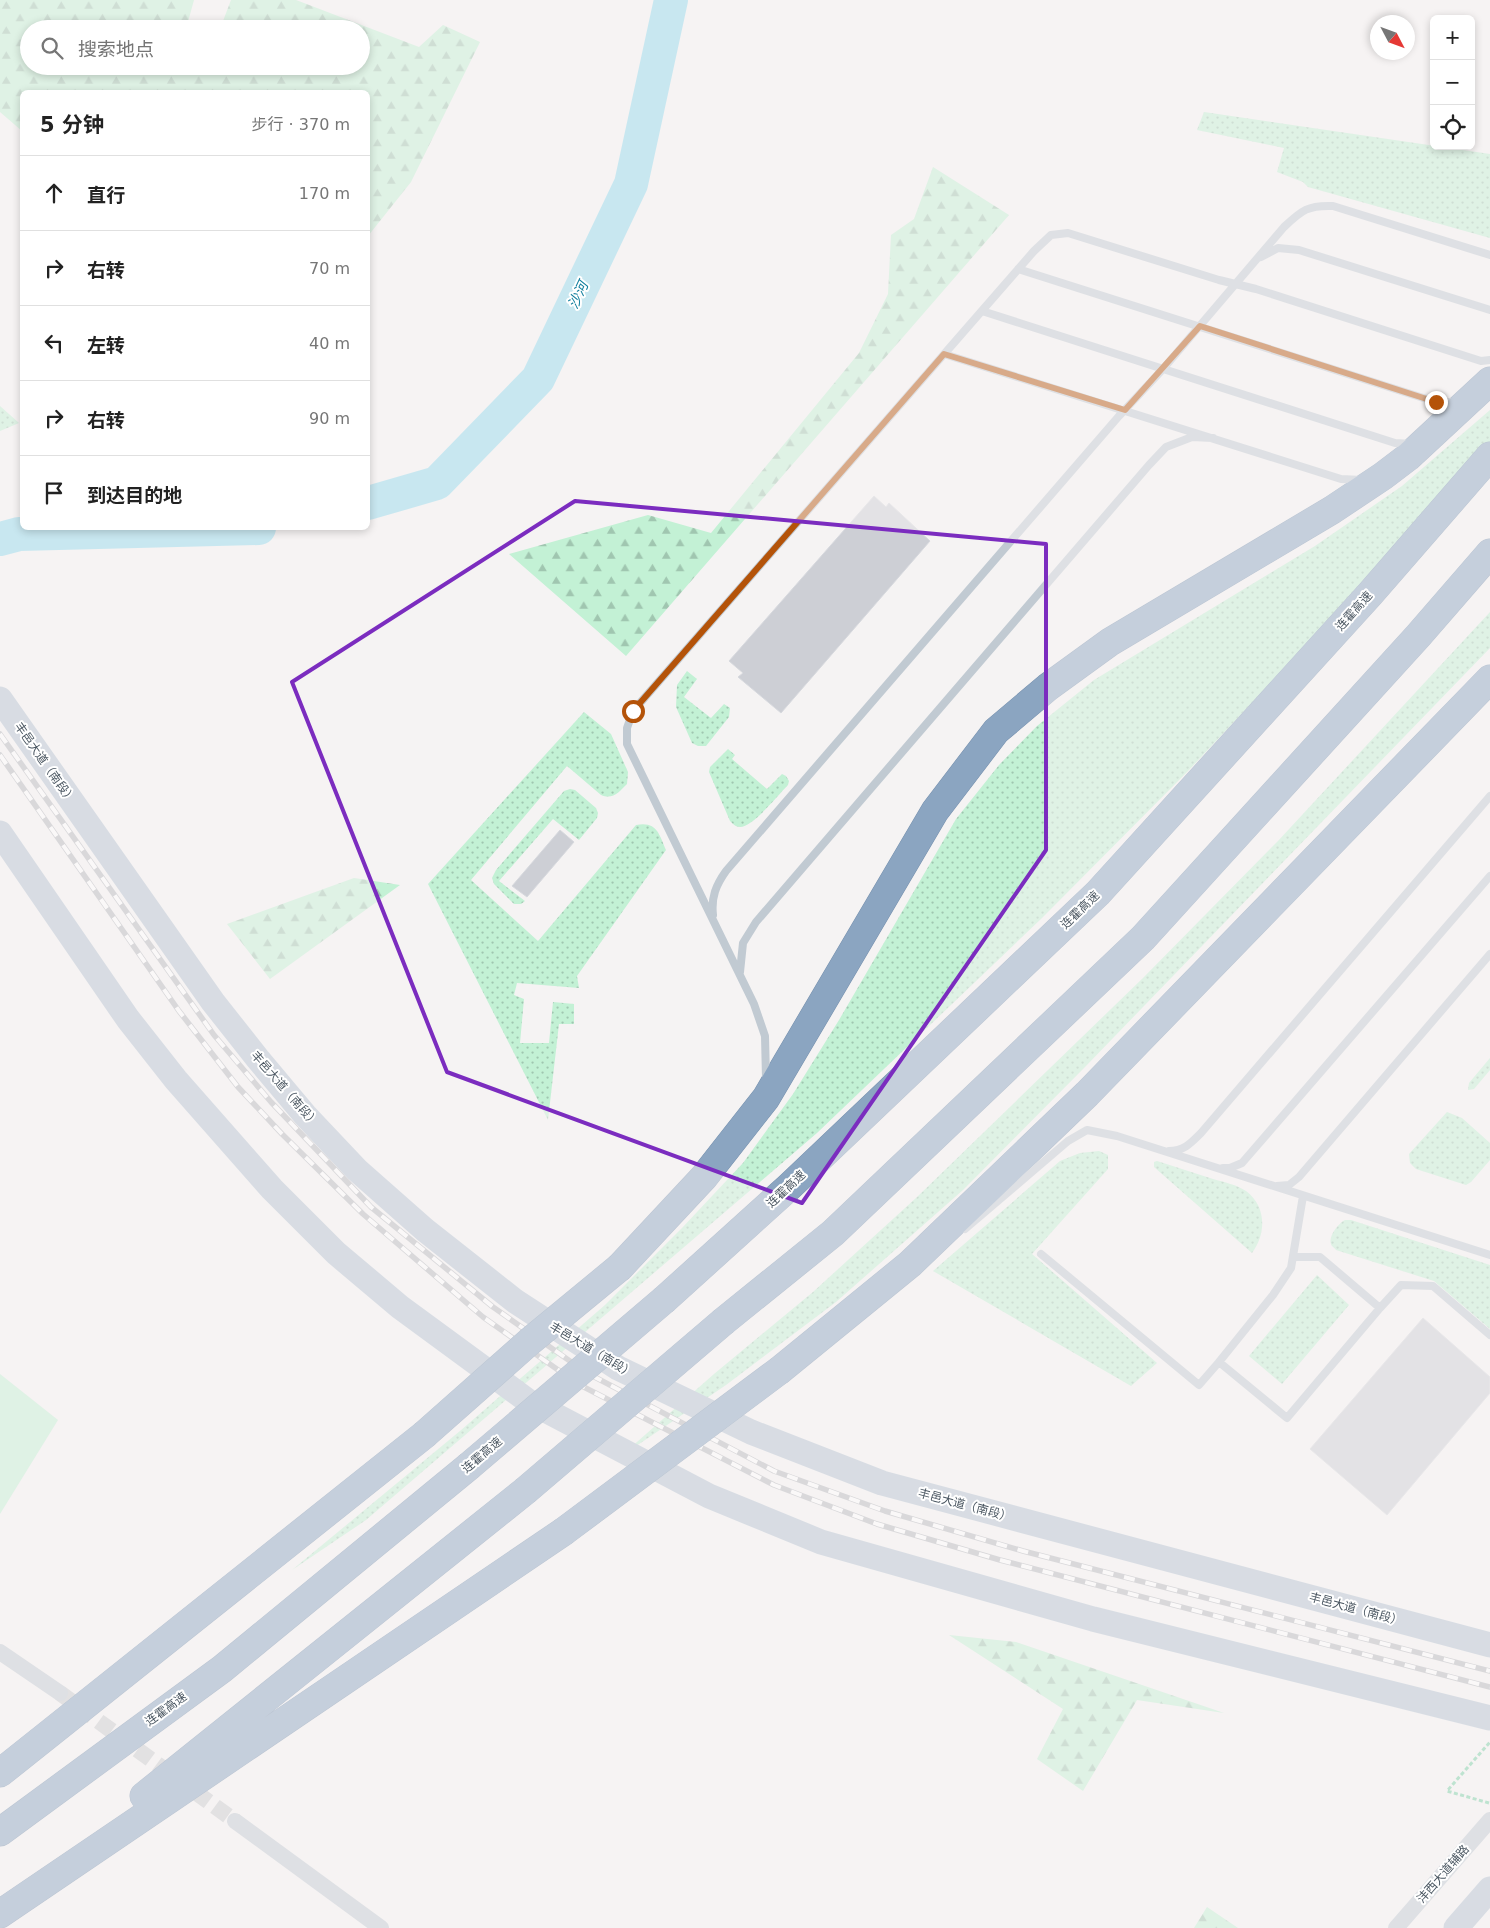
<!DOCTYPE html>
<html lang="zh">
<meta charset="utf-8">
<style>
body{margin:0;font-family:"DejaVu Sans","Noto Sans SC",sans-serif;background:#f2f2f2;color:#222}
.controls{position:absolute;right:15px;top:15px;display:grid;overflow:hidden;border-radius:8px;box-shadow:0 2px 8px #0003}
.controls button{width:45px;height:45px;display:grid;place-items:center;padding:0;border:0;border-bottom:1px solid #e0e0e0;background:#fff;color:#222;font:25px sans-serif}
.compass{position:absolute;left:1370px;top:15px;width:45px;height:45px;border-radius:50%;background:#fff;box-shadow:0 2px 8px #0003;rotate:131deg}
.stop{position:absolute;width:15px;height:15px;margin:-11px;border:4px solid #b45309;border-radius:50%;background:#fff}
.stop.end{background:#b45309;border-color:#fff;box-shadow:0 1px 5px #0008}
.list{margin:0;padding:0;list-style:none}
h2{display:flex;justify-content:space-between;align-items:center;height:65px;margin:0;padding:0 20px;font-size:21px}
h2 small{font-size:16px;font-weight:400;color:#767676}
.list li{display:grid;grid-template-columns:32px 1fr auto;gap:15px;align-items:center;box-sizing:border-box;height:75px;padding:0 20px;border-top:1px solid #e0e0e0}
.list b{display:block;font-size:19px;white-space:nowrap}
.list em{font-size:16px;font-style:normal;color:#767676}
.icon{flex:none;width:28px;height:28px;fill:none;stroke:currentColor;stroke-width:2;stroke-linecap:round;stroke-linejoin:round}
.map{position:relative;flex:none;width:1490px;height:1928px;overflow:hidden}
.search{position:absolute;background:#fff;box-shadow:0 2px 8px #0003;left:20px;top:20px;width:350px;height:55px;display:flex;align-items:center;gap:12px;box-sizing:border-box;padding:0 18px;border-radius:28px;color:#767676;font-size:19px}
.panel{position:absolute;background:#fff;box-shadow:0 2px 8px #0003;left:20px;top:90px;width:350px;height:440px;border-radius:8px}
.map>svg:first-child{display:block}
.grass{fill:url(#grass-dots)}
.forest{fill:url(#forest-firs)}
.garden{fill:#c3f1d5}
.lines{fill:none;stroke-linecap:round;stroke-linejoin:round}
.river{stroke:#90daee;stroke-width:34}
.building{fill:#cdcfd5;stroke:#d7d9de}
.minor-tunnel{stroke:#caccce;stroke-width:16;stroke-dasharray:16 8;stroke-linecap:butt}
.motorway-casing{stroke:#7690ad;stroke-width:29}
.path{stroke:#7ad0a6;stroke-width:3;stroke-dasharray:4 2.5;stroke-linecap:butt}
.service{stroke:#c1cad2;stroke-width:8}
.minor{stroke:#c1cad2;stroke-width:16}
.primary{stroke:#b3c2d1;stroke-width:25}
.motorway{stroke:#8ba5c1;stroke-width:28}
.rail-casing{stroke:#b5b8bd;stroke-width:5.5}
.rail{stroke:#fff;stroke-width:4;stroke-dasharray:11;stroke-linecap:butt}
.motorway-bridge-casing{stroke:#7690ad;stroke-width:29;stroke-linecap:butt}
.motorway-bridge{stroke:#8ba5c1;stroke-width:28}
.route{stroke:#b45309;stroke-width:6}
.marked{fill:none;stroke:#7b2cbf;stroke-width:4;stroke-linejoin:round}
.labels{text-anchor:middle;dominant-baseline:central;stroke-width:4;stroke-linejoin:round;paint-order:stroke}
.street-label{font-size:12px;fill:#4a5661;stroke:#fff}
.water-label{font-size:14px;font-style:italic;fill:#0c7c9b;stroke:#fff}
</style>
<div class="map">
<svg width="1490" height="1928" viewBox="0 0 1490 1928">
<defs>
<pattern id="grass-dots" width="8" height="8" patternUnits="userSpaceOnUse" patternTransform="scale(1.25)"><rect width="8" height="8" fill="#c3f1d5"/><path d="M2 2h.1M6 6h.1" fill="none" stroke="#a0c6b0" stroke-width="1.8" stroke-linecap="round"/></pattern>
<pattern id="forest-firs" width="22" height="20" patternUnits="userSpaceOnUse" patternTransform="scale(1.25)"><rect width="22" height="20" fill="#c3f1d5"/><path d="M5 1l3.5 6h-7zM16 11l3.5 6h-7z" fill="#a0c6b0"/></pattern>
</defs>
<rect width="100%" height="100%" fill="#f5f3f3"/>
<!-- grass -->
<path class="grass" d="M1204,112L1490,154V238L1308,187L1303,182L1277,172L1284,148L1197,130Z
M0,406L19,423L0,431Z
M1490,410V443L1378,568L1189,770L1042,918L817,1133L366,1520L292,1570L460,1431L605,1305L682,1228L743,1163L793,1094L839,1020L956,819L999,765L1037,726L1094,680L1315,546L1402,486Z
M1490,612V648L1085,1067L963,1190L836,1302L726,1385L620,1457L714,1374L813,1292L916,1198L1143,978L1278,841Z
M687,671L697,679L684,697L711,718L724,704L730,708L729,717L706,746H698L692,743L676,707L677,685Z
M584,712L611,734L628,772L627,784C619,792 613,800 601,795L567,766L471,880L538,941L636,825C657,821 659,834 666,850L577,976L579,988L517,983L514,995L524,999L520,1043H549L553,1002L574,1004V1024H559L548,1120L428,884Z
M728,749L735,755L732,759L767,789L782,774L786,776L789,781L788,785C778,795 753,827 740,827C736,827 733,824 730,821L709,772L710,767Z
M570,789L575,790L596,808L598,813L597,818L579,840L553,819L499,881L525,901L521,904H514L494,884L492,878L496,870L564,791Z
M1490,1058V1070L1474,1089L1468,1090L1469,1083Z
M1447,1112L1462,1118L1490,1143V1160L1471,1182L1466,1185L1416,1169L1410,1163L1409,1154Z
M1099,1151L1108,1155V1169L1032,1254L1157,1363L1131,1386L933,1271L1060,1161L1080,1153Z
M1157,1161C1176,1167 1194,1173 1213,1179C1224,1182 1237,1185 1246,1191C1267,1207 1266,1234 1252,1253L1154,1167V1162Z
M1345,1220H1351L1490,1265V1329L1434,1281L1336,1250C1335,1248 1331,1246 1331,1244C1328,1236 1339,1223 1345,1220Z
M1317,1275L1349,1305L1282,1384L1249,1356Z"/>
<!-- forest -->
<path class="forest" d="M0,0H194L186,29H29V66H361V29H220L231,0H296L419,47L443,25L480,42L411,182L368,236V92H22V131L0,112Z
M933,167L1009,215L626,656L509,554L648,515L711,533L859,353L888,294L891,235L914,219Z
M354,878L400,885L270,979L227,924Z
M949,1635L1016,1642L1224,1713L1137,1700L1083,1791L1037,1759L1063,1709Z
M1207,1907L1238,1928H1194Z"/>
<!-- garden -->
<path class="garden" d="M0,1374L58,1420L0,1514Z"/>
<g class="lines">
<!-- river -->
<path class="river" d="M368,503L437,483L538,379L631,184L671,0
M0,539L19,534L259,528"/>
</g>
<!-- building -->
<path class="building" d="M874,496L886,507L889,503L930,541L781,713L738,677L743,673L729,661Z
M560,830L574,842L527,897L512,886Z
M1423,1318L1490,1377V1393L1387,1515L1310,1449Z"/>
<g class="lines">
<!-- minor-tunnel -->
<path class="minor-tunnel" d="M60,1693L235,1821"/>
<!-- motorway casing -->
<g class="motorway-casing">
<path id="motorway" d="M620,1267L704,1177L766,1098L935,811L996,731L1048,687L1110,642L1332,510L1383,476L1408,457L1490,381
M665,1299L790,1186L1098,893L1370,594L1490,456
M724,1321L833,1233L1143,938L1418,636L1490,553
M780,1370L910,1264L1087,1094L1490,679
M0,1773L424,1435
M144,1796L525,1491
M0,1832L222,1669L468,1467
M0,1914L563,1532"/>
</g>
<!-- path -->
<path class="path" d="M1489,1803L1447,1791L1490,1742"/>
<!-- service -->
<path class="service" d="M1261,257L1278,248L1299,250L1490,310
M1018,269L1436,402H1458
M982,311L1395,443L1412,444
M944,354L1341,479L1361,480
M713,915C711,897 716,885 726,871L1119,416L1163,369L1284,227C1302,210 1308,205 1333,206L1490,255
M740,972L743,943L756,922L1149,465L1166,447L1192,437L1213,438
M766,1079L765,1036L754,1004L627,744V728L633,711L1034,251L1051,235L1068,233L1219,280L1256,289L1481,361L1490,360
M1169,1151C1184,1151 1191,1143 1201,1133L1490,796
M1223,1168H1230L1242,1163L1490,876
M1277,1186L1289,1185L1299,1177L1490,954
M965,1229L1068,1141L1087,1130L1117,1136L1490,1255
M1041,1254L1199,1385L1219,1362
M1293,1257H1320L1380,1308L1287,1418L1219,1362L1273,1295L1291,1268L1303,1196
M1380,1308L1401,1285L1433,1286L1490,1335"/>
<!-- minor -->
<path class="minor" d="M0,1652L60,1693
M235,1821L381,1928
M1396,1928L1490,1820"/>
<!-- primary -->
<path class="primary" d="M0,699L213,1002L258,1059L305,1115L357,1170L425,1230L515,1301L618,1368L751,1432L882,1483L1490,1645
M0,833L128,1019L176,1080L272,1189L336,1253L400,1307L528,1401L709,1496L821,1542L1093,1619L1490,1718
M1456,1928L1490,1889"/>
<!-- motorway -->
<use href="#motorway" class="motorway"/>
<!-- rail casing -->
<g class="rail-casing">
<path id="rail" d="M0,734L214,1035L271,1102L371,1207L493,1307L587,1373L774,1471L885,1511L1023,1551L1490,1671
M0,755L179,1011L238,1087L282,1134L363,1214L483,1317L578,1384L774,1485L877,1524L1000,1560L1490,1687"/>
</g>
<!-- rail -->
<use href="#rail" class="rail"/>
<!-- motorway-bridge casing -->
<g class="motorway-bridge-casing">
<path id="motorway-bridge" d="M424,1435L529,1342L620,1267
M468,1467L665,1299
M525,1491L724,1321
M563,1532L780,1370"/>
</g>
<!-- motorway-bridge -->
<use href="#motorway-bridge" class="motorway-bridge"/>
</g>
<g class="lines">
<!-- route -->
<path class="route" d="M633,711L944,354L1125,410L1200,326L1436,402"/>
</g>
<!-- marked area -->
<path d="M0 0H1490V1928H0ZM575,501L1046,544V850L802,1203L447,1072L292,682Z" fill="#f5f3f3" fill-opacity=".55" fill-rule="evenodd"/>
<path class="marked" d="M575,501L1046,544V850L802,1203L447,1072L292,682Z"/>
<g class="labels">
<!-- street labels -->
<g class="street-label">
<text transform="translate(1354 611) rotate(-48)">连霍高速</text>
<text transform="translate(45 763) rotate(55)">丰邑大道（南段）</text>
<text transform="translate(1080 910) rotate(-44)">连霍高速</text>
<text transform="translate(285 1089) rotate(49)">丰邑大道（南段）</text>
<text transform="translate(786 1189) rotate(-43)">连霍高速</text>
<text transform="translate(592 1350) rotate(31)">丰邑大道（南段）</text>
<text transform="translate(482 1455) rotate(-40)">连霍高速</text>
<text transform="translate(965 1505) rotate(15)">丰邑大道（南段）</text>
<text transform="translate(1356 1609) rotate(15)">丰邑大道（南段）</text>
<text transform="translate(166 1709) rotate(-36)">连霍高速</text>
<text transform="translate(1443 1874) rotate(-49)">沣西大道辅路</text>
</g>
<!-- water labels -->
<g class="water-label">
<text transform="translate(578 295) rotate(-65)">沙河</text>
</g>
</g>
</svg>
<div class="controls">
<button>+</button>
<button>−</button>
<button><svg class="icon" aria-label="locate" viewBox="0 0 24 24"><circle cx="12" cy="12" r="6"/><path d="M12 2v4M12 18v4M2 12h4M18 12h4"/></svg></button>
</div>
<svg class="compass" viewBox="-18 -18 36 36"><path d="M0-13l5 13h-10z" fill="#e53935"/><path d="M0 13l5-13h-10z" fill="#767676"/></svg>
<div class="stop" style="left:633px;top:711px"></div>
<div class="stop end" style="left:1436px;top:402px"></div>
<div class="search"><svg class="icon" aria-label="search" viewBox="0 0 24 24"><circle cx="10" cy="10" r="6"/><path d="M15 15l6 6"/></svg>搜索地点</div>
<section class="panel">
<h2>5 分钟<small>步行 · 370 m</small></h2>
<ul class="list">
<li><svg class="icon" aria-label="ahead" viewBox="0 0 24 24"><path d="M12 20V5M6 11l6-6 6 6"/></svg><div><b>直行</b></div><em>170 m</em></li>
<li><svg class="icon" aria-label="right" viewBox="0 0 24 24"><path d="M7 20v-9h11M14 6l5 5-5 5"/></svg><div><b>右转</b></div><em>70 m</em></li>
<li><svg class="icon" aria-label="left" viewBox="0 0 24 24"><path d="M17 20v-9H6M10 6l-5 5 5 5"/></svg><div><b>左转</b></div><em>40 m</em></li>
<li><svg class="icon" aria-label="right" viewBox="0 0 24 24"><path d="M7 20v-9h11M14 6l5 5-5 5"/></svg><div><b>右转</b></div><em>90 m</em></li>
<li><svg class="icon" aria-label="arrive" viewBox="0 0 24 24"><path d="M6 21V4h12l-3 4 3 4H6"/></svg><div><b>到达目的地</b></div></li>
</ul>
</section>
</div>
